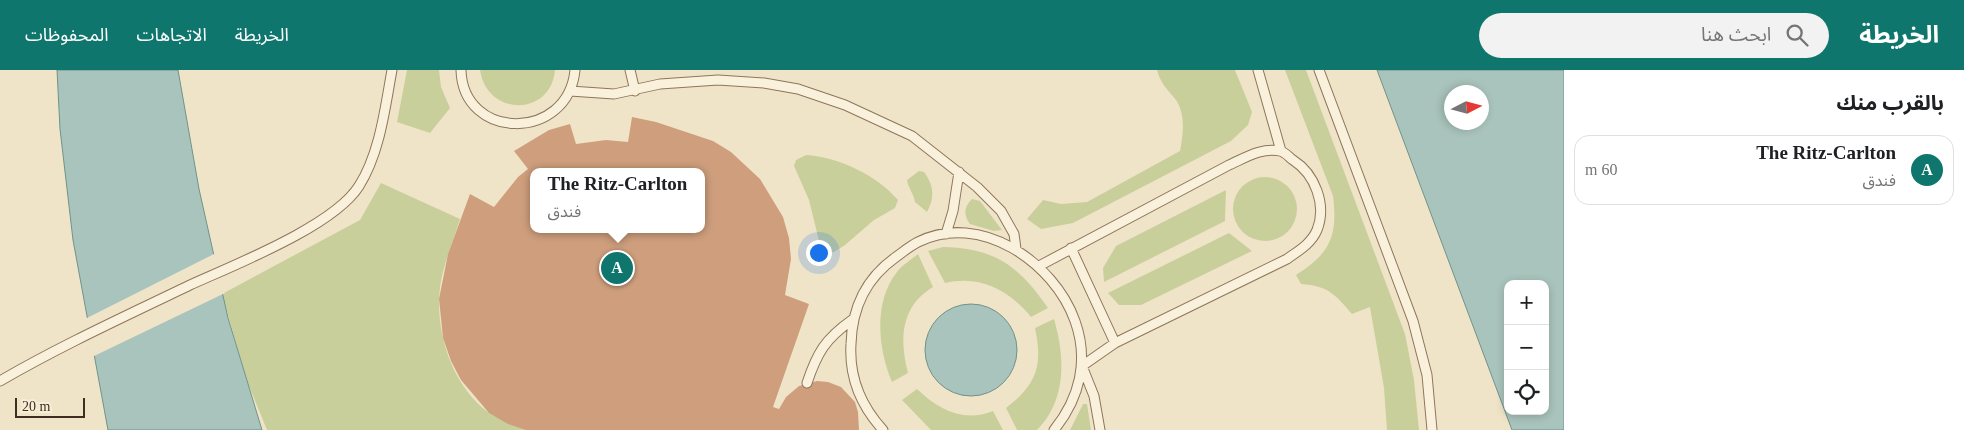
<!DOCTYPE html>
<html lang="ar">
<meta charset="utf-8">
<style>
body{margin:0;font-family:"Times New Roman","Noto Sans Arabic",serif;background:#f2f2f2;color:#202124;direction:rtl}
.controls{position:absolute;right:15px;bottom:15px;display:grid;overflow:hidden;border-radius:10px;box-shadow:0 2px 8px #0003}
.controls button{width:45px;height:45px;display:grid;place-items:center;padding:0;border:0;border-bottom:1px solid #e0e0e0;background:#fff;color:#202124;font:25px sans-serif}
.compass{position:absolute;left:1444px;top:15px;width:45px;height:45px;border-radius:50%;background:#fff;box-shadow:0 2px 8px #0003;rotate:84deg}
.scale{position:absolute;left:15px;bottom:12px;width:70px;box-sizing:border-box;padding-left:5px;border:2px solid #3d2e20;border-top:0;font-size:14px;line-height:18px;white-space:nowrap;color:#3d2e20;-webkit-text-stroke:4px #f7eed8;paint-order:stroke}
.you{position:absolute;left:818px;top:182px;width:18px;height:18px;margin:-12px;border:4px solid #fff;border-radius:50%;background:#1a73e8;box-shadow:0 0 0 8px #1a73e833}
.badge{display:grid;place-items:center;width:32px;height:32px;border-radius:50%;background:#0f766e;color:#fff;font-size:16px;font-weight:700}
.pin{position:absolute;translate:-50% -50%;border:2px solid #fff;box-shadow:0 1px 5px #0006}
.popup{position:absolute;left:530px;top:98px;width:175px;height:65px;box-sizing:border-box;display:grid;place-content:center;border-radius:10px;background:#fff;filter:drop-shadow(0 1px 4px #0005);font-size:16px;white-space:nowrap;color:#757577}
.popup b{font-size:19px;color:#202124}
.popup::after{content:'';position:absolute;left:50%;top:100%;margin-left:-10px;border:10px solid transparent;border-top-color:#fff}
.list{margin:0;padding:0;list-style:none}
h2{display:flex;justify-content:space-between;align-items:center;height:65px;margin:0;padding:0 20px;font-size:21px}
h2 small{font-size:16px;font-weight:400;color:#757577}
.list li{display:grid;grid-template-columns:32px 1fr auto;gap:15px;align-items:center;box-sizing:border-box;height:70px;margin:0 10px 10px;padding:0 10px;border:1px solid #e0e0e0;border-radius:15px}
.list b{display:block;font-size:19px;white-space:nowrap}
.list p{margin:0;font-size:16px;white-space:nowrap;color:#757577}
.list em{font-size:16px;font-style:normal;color:#757577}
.icon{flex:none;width:28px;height:28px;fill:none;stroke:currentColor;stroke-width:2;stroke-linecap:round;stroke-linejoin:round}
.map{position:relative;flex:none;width:1564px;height:360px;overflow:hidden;direction:ltr}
header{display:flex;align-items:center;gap:30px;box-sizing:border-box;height:70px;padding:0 25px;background:#0f766e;color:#fff}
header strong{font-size:24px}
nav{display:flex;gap:28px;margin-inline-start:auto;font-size:18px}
.search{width:350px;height:45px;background:#f2f2f2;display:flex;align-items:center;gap:12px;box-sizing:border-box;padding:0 18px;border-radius:28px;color:#757577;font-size:19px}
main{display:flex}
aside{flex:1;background:#fff}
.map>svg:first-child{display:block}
.green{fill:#c9cf9b}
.water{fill:#a9c4bc;stroke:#6f938a;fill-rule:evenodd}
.pier{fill:#f0e4c8}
.building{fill:#cf9f7d;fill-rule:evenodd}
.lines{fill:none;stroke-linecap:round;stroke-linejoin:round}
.lane-casing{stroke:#8d765c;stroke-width:11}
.lane{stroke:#faf1dc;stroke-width:9}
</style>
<header>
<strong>الخريطة</strong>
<div class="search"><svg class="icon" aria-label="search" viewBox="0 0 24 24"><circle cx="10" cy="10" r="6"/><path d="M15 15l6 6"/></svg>ابحث هنا</div>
<nav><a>الخريطة</a><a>الاتجاهات</a><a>المحفوظات</a></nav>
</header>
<main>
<aside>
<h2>بالقرب منك<small></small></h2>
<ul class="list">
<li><span class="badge">A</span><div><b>The Ritz-Carlton</b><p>فندق</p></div><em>60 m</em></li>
</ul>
</aside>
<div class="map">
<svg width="1564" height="360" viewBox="0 0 1564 360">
<rect width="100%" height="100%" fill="#f0e4c8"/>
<!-- green -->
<path class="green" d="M407,0H439L441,17L450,38L430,63L397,52Z
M480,0H555C551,47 487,47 480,0Z
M1157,0H1235L1252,42L1248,55L1231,71L1073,153L1041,159L1027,149L1043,130L1061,134L1087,132L1180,81C1183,65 1186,45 1176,30C1168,20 1160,13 1157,0Z
M1285,0H1306L1405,264L1414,310L1419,360H1387L1384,318L1370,237L1352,244C1335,224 1328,216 1301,214L1296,205C1330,183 1338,167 1333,126Z
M806,85C838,87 877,105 898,130L895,138L874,150L845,175L834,182L822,183L809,130L794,96L796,90Z
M919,101L924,102C934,115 935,128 927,142L915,132C914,124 908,118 907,110Z
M1233 139a32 32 0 1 1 64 0a32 32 0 1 1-64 0Z
M381,113L460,149C454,169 445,190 441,211C433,256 450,314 488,342C499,350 516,352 526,360H267L247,311L222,224L360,150Z
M1226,120L1225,151L1104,212L1103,198L1116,176Z
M972,129L980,131L1002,160L994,161L970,154C963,145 964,137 972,129Z
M1229,163L1252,181L1141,235H1119L1108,223Z
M943,177C995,178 1019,196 1048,238L1031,247C1009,220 980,205 945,213L928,181Z
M918,184L933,217C901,236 899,269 908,303L892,312C878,279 873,232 897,202C902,195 911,190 918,184Z
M1054,249C1065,286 1067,330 1037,360H1017L1006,338C1037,314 1043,296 1035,258Z
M917,319C939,340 964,353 993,341L1003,360H931L902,330Z
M1083,334H1087L1091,360H1070Z"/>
<!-- water -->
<path class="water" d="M57,0H178L199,119L228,248L262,360H108L73,170L60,59Z
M1377,0H1564V360H1512ZM1482,22V52H1452V22ZM1508,214H1545V341H1508Z
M925 280a46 46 0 1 1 92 0a46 46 0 1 1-92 0Z"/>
<!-- pier -->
<path class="pier" d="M216,183L225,223L92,287L85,249Z"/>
<!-- building -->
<path class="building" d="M632,47L656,52L713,71L731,82L760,109L783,147L789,168L791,189L785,225L809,234L773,337L779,339L786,327L799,316L817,311L828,312L841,317L855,332L858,342L859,360H526L508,354L489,343L461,310L451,291L443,268L439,229L448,184L470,124L494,137L518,107L528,99L514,81L549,60L570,54L576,74L606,70L628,72ZM533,102H701V159H533Z"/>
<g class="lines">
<!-- lane casing -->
<g class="lane-casing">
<path id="lane" d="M461,0C463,71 568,72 575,0
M630,0L635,21
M1258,0L1281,81
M1319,0L1413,251L1427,305L1432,360
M570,21L614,24L660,14L718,10L764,13L798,19L845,35L912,66L977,117L1001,141L1014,164L1016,179
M946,164L953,141L959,102
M1071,178L1115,273
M1039,196L1229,95C1245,88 1262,77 1280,81C1285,82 1289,87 1293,90C1315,104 1327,135 1317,160C1311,174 1298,181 1287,189L1115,273L1082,296L1094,326L1100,360
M0,311C62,275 126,246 190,215C234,195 334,156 359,116C380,83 385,38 392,0
M807,313C817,283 825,269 852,250
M883,360C861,336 849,307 851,274C852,238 866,208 896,187C903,182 910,176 918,172C980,141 1054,192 1075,251C1089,290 1080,328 1054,360"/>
</g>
<!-- lane -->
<use href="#lane" class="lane"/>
</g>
</svg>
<div class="controls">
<button>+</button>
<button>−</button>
<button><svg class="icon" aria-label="locate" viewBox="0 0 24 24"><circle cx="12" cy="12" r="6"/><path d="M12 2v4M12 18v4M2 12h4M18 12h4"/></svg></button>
</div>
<svg class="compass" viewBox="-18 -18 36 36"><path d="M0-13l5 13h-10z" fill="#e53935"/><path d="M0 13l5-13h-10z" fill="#757577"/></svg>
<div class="scale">20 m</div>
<div class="you"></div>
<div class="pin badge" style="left:617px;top:198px">A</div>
<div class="popup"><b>The Ritz-Carlton</b>فندق</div>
</div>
</main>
